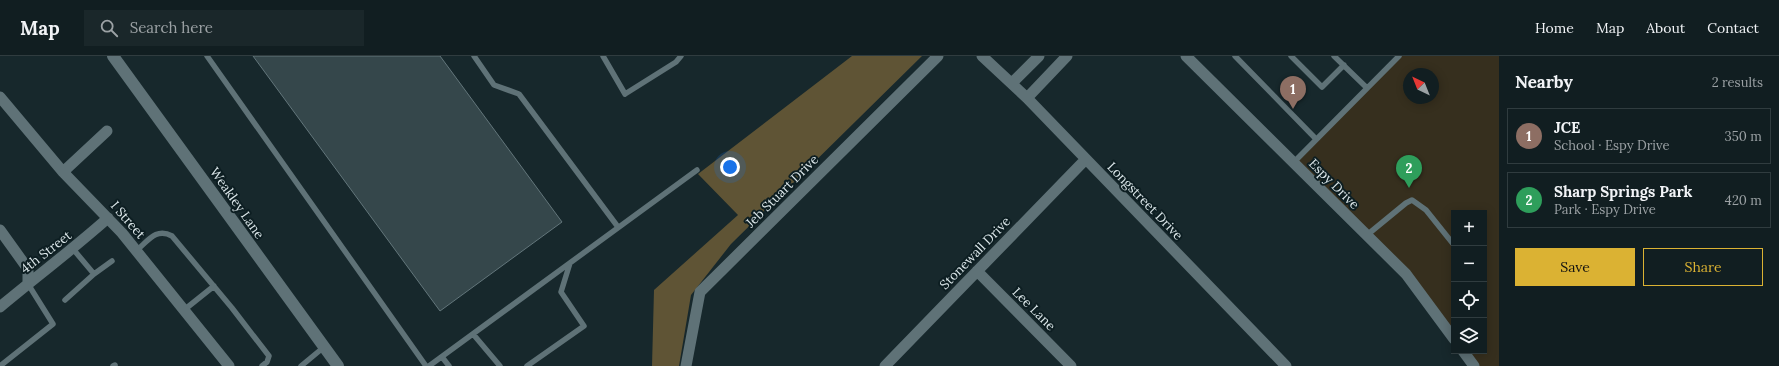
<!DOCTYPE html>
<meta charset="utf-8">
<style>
body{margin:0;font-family:Lora,serif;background:#1a272a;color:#f1f3f6}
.controls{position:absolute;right:12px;bottom:12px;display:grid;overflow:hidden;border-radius:0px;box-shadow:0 2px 10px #0003}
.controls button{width:36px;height:36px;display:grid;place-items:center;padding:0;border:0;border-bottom:1px solid #303c3f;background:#111e21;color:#f1f3f6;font:20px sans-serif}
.compass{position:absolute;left:1403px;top:12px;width:36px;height:36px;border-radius:50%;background:#111e21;box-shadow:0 2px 10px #0003;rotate:317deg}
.you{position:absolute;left:730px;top:111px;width:14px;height:14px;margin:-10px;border:3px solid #fff;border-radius:50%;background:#1a73e8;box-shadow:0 0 0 6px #1a73e833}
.badge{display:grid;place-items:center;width:26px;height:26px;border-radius:50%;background:#dbb233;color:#fff;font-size:13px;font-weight:700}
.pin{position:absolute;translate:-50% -33px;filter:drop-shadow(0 1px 2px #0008)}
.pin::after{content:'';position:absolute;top:21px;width:14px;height:12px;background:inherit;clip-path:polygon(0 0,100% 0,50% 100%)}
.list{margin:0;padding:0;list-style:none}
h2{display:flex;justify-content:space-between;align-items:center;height:52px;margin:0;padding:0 16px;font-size:17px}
h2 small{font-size:13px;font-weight:400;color:#9ca2a5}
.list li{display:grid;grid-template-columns:26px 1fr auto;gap:12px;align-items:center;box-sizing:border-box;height:56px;margin:0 8px 8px;padding:0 8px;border:1px solid #303c3f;border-radius:0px}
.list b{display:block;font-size:15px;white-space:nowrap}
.list p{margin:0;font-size:13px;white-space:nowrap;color:#9ca2a5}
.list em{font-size:13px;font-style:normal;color:#9ca2a5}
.actions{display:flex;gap:8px;padding:12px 16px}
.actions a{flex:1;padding:9px 0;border:1px solid #dbb233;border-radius:0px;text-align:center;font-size:14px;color:#dbb233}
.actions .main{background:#dbb233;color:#111}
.icon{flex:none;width:22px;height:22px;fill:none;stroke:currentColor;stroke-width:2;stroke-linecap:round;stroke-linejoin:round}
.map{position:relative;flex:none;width:1499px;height:310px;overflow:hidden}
header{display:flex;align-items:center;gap:24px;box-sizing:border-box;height:56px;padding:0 20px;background:#111e21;border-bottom:1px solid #303c3f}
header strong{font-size:19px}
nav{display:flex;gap:22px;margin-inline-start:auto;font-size:14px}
.search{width:280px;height:36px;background:#1a272a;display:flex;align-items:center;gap:10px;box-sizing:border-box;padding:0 14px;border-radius:0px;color:#9ca2a5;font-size:15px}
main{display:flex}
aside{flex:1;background:#111e21}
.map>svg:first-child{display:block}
.green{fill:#362f1e;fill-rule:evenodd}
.forest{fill:#5f5435}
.building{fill:#35474b;stroke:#63767b}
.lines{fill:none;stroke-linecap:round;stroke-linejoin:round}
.lane{stroke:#5f7277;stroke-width:5.5}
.street{stroke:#5f7277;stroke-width:11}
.secondary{stroke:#5f7277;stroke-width:12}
.labels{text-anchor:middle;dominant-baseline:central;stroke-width:4;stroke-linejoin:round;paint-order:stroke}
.street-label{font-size:13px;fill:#dde8eb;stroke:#0d1e22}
</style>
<header>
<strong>Map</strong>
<div class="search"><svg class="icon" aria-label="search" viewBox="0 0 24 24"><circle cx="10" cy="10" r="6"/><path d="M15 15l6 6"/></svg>Search here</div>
<nav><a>Home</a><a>Map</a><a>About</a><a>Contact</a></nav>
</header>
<main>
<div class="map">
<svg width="1499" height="310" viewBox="0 0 1499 310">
<rect width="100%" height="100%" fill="#17282c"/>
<!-- green -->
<path class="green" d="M1399,0H1499V310H1473L1463,295H1484V157H1454V283L1406,218L1293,107ZM1409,18H1433V42H1409Z"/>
<!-- forest -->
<path class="forest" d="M852,0H922L731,188L691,239L679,310H652L654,234L738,159L698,118Z"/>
<!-- building -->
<path class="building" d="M253,0H440L562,166L440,255Z"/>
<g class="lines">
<!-- lane -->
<path class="lane" d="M207,0L426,310
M474,0L494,29L519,38L618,171
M603,0L625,38L676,6L681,0
M1235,0L1316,83
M1291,0L1322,31L1344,9
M1334,0L1367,32
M1293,107L1399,0
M1367,179L1406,147L1412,144L1426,154L1454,189
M136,195C148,185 156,171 172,180L232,252L269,300L267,306L262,310
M94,218L112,205
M65,244L94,218L73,193
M184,254L214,230
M473,278L500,310
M442,301L449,310
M0,310L53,268L28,228
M113,310L115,309
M301,310L324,291
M429,310L697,114
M527,310L584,270L561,236L570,207"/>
<!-- street -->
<path class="street" d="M982,0L1027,42L1286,310
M1186,0L1406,218L1454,283
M1012,27L1039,0
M0,41L63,116L122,177L229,310
M1027,42L1067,0
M63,116L107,75
M0,174L28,213V228
M977,215L1071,310
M0,251C36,221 73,193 108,162
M1463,295L1474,310
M686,310L700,236L938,0
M885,310L1085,104"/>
<!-- secondary -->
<path class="secondary" d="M113,0L338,310"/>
</g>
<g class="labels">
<!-- street labels -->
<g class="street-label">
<text transform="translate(1334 128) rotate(45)">Espy Drive</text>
<text transform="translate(782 135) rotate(-45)">Jeb Stuart Drive</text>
<text transform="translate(1145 145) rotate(46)">Longstreet Drive</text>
<text transform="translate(237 147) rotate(55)">Weakley Lane</text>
<text transform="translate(128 164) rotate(49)">I Street</text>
<text transform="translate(46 196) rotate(-38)">4th Street</text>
<text transform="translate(975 197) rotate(-46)">Stonewall Drive</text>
<text transform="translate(1034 253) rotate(45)">Lee Lane</text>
</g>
</g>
</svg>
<div class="controls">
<button>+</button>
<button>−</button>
<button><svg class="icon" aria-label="locate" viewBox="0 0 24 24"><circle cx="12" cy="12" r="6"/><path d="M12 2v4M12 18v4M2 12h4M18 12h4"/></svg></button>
<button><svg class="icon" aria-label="layers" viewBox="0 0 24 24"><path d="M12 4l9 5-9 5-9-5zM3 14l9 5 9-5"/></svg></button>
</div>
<svg class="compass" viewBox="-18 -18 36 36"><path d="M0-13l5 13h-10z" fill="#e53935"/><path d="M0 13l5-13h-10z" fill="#9ca2a5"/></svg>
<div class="you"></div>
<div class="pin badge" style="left:1293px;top:53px;background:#8d6e63">1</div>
<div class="pin badge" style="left:1409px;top:132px;background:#2e9e5b">2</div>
</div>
<aside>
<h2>Nearby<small>2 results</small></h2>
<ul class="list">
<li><span class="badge" style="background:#8d6e63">1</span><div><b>JCE</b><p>School · Espy Drive</p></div><em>350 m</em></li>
<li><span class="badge" style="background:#2e9e5b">2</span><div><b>Sharp Springs Park</b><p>Park · Espy Drive</p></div><em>420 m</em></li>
</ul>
<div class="actions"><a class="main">Save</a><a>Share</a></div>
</aside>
</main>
